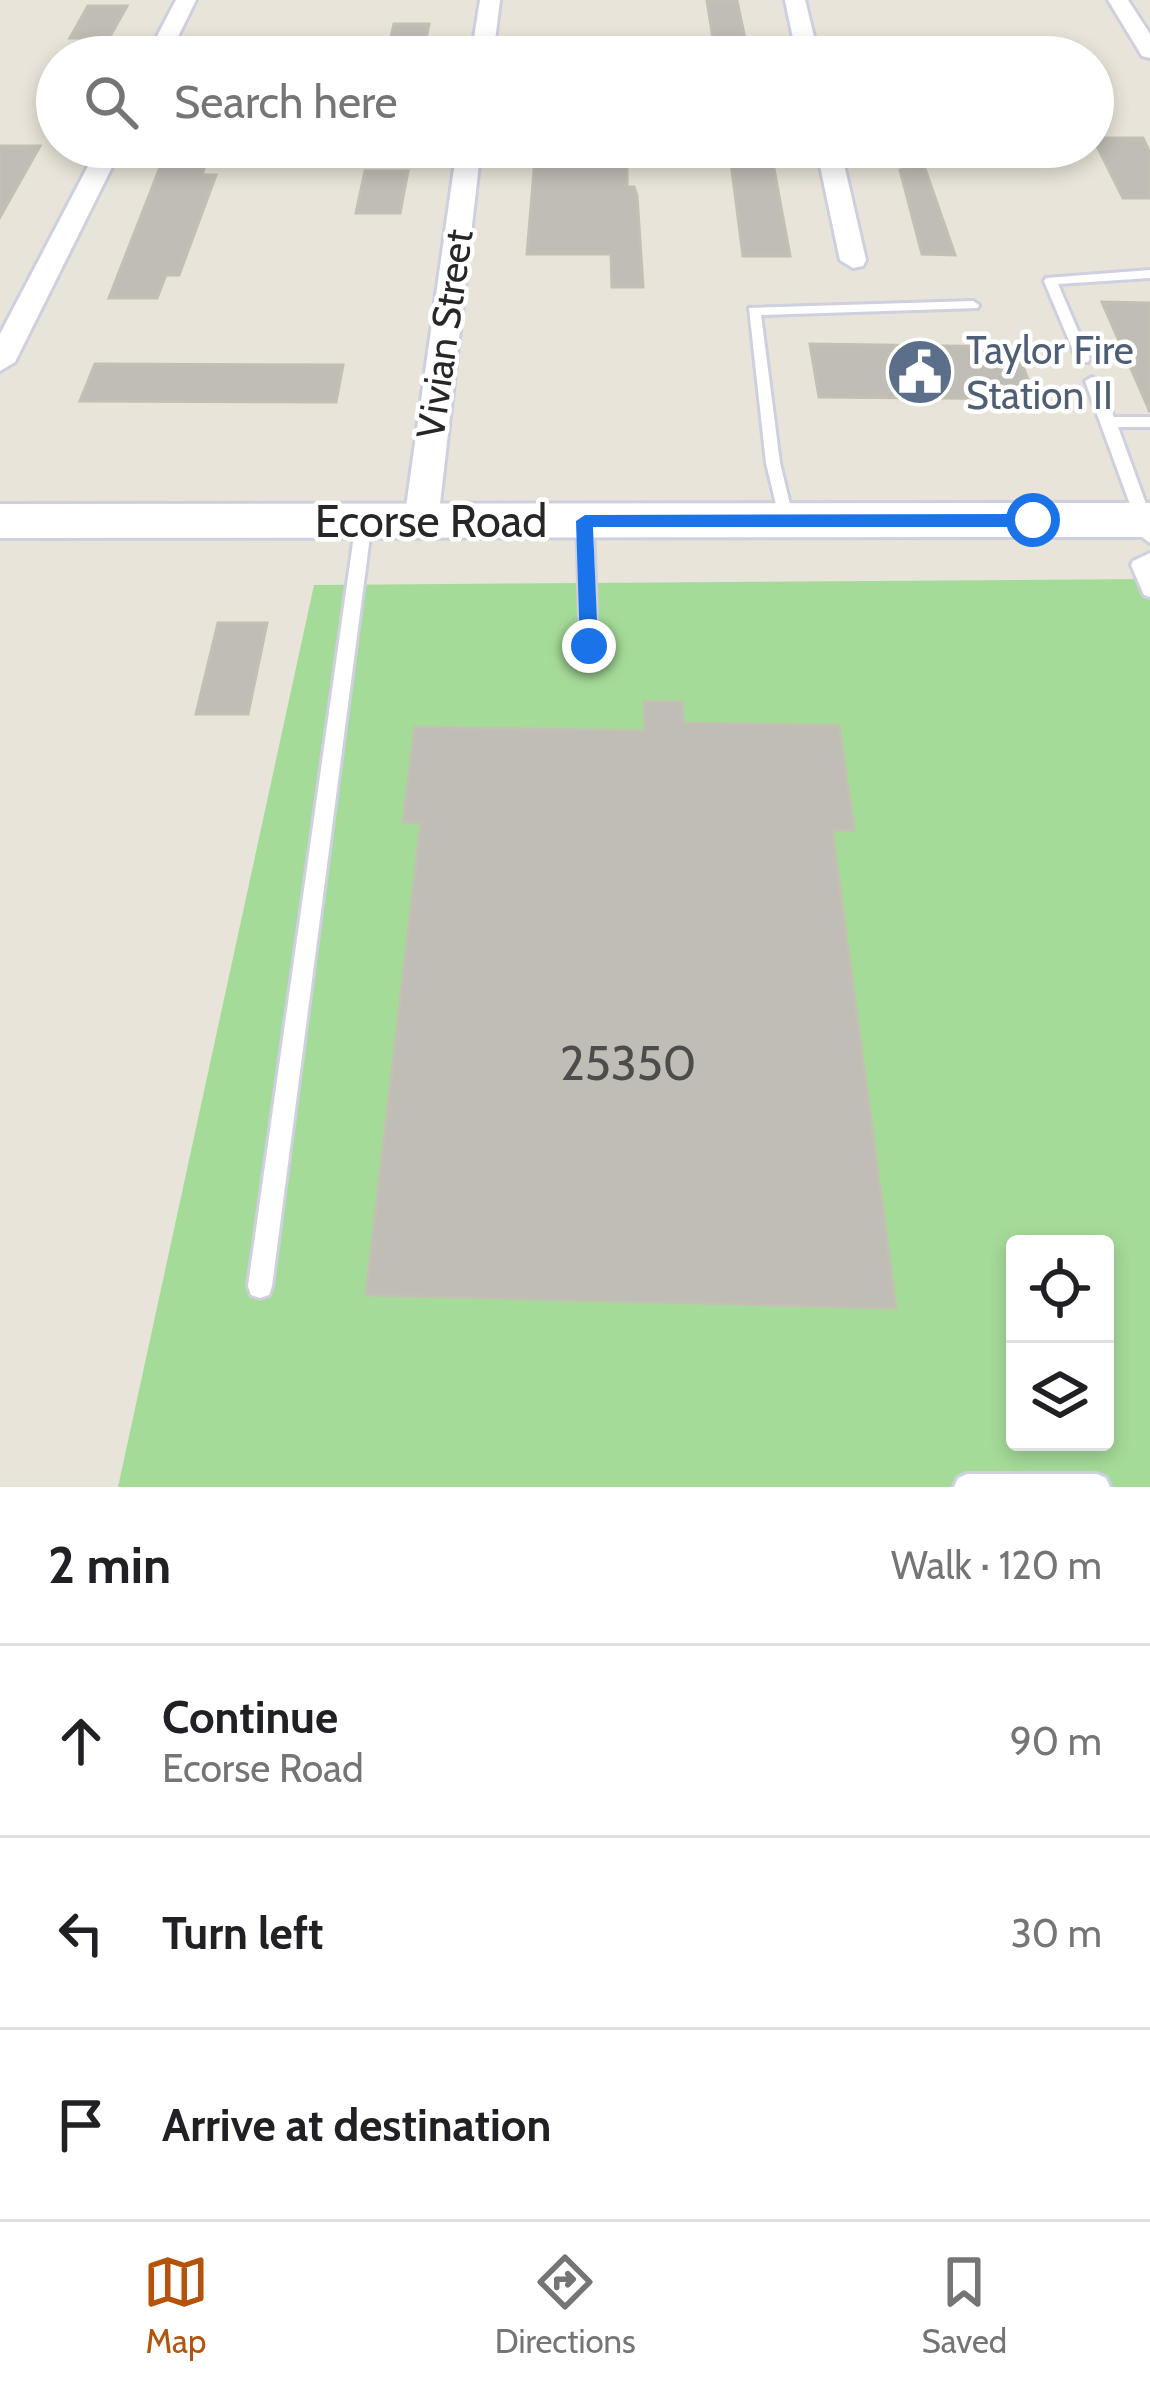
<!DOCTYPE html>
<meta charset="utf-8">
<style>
body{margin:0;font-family:Cabin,sans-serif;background:#f6f6f6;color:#202124}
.controls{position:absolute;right:36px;bottom:36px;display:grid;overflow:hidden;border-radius:12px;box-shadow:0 6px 18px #0003}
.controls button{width:108px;height:108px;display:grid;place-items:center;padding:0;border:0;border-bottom:3px solid #e0e0e0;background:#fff;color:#202124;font:60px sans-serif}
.stop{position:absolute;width:36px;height:36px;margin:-27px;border:9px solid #1a73e8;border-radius:50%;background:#fff}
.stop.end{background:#1a73e8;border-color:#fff;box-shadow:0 3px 12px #0008}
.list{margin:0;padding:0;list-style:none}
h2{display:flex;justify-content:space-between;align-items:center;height:156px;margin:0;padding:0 48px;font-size:51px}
h2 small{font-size:39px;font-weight:400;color:#757577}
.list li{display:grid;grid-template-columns:78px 1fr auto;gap:36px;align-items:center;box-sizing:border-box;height:192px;padding:0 48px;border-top:3px solid #e0e0e0}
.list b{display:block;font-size:45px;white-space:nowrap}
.list p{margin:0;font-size:39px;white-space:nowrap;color:#757577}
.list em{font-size:39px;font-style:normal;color:#757577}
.icon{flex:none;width:66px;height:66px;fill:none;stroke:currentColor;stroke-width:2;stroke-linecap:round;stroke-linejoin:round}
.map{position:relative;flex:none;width:1150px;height:1487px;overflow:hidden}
.search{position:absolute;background:#fff;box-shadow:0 6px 18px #0003;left:36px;right:36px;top:36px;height:132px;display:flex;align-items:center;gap:30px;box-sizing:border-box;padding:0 42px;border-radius:66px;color:#757577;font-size:45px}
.sheet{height:732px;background:#fff}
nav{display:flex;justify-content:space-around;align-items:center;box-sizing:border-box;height:168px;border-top:3px solid #e0e0e0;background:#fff;font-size:33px;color:#757577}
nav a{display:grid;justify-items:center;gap:6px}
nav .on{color:#b45309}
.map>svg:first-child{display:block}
.green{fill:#a5db99;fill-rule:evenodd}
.building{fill:#c0bdb6;stroke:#c3c0b3;stroke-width:3}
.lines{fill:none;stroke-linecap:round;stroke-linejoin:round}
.lane-casing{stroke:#cecfdf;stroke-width:6}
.street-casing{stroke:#cecfdf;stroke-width:6}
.secondary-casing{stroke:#cecfdf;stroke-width:6}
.lane{fill:#fff;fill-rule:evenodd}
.street{fill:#fff;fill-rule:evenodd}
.secondary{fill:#fff;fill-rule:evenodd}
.route{fill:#1a73e8}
.labels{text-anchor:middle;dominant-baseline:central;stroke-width:9;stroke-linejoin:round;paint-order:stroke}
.far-street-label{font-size:39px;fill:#272727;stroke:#fff}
.far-service-label{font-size:39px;fill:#4e5e75;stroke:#fff;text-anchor:start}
.street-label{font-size:45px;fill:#272727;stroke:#fff}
.near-number-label{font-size:48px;fill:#4d4c4b}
</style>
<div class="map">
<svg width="1150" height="1487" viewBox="0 0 1150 1487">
<rect width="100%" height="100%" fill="#e8e4d9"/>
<!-- green -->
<path class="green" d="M1150,579V1487H118L314,585ZM1015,1244H1105V1442H1015Z"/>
<!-- building -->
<path class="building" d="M707,1H737L749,57H716Z
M88,6H127L109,38H70Z
M394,24H429L423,55H387Z
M1093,138H1143L1150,153V198H1123Z
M0,146H40L0,217Z
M168,147H210L202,175H216L179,275H166L157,298H109Z
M536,147H577V163L627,164V187H634L637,195L643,287H612L611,254H527Z
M729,147H770L790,256H743Z
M923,163L955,255L922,254L900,170Z
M365,171H408L400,213H356Z
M1102,302L1150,303V412Z
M810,344L1016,347L1035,399L819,397Z
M95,364L343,365L336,402L80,401Z
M218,623H267L248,714H196Z
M644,702H682L683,723L839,726L854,830H832L896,1308L366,1295L421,823L403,822L415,727L645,731Z"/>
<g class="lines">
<!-- lane casing -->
<g class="lane-casing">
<path id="lane" d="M1150,270V278L1058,284L1090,359L1088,362H1078L1044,281L1046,278Z
M973,301L979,305L978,308L761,315L780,463L794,521L786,527L781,525L766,463L749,308Z
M1092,377L1099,381L1114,417H1150V427H1118L1150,515V543L1142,537L1085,381Z
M364,515L372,521L272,1286L269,1295L260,1298L251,1295L248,1286L356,521Z
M585,515L593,521L597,646L589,653L581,646L577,521Z
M1150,553V597L1144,595L1131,565L1133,561Z
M967,1474H1097L1106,1478L1110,1487H954L958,1478Z"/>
</g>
<!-- street casing -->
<g class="street-casing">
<path id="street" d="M176,0H196L168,57H146Z
M480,0H500L493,57H471Z
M785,0H805L819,57H797Z
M1108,0H1128L1150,34V58L1142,56Z
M98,147H122L15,362L0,371V334Z
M457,147H481L438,521L421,533L404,521Z
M816,147H840L866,260L863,266L853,268L840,260Z"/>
</g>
<!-- secondary casing -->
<g class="secondary-casing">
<path id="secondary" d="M1150,503V537L0,538V504Z"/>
</g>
<!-- lane -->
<use href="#lane" class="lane"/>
<!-- street -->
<use href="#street" class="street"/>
<!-- secondary -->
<use href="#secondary" class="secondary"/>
</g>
<!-- route -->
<path class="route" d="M1033,514L1041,520L1033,527H593L598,646L589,653L580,646L576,521L585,515Z"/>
<!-- icons -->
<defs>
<g id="civic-disc" transform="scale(3.45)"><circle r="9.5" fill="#5c6f8a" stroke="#fff"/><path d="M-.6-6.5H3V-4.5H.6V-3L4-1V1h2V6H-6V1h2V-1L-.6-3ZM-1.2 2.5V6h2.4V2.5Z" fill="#fff"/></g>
</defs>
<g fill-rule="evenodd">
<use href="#civic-disc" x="920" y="372"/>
</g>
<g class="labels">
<!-- far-street labels -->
<g class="far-street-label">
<text transform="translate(444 334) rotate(-82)">Vivian Street</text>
</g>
<!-- far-service labels -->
<g class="far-service-label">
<text x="966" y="350">Taylor Fire<tspan x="966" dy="45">Station II</tspan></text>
</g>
<!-- street labels -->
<g class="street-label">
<text x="431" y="521">Ecorse Road</text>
</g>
<!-- near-number labels -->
<g class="near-number-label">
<text x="628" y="1063">25350</text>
</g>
</g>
</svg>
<div class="controls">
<button><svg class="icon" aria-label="locate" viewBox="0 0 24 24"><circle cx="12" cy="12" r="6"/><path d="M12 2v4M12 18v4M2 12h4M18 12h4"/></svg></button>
<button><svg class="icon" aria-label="layers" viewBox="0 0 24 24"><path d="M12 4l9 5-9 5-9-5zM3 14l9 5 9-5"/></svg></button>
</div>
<div class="stop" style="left:1033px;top:520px"></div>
<div class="stop end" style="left:589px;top:646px"></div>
<div class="search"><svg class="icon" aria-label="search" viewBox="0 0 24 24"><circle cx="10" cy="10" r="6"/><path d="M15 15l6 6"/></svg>Search here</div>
</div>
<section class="sheet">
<h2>2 min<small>Walk · 120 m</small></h2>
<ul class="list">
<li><svg class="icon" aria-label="ahead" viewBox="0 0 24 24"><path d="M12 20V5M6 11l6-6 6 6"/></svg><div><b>Continue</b><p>Ecorse Road</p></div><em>90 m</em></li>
<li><svg class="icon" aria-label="left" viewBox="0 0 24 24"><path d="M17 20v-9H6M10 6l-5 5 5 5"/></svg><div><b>Turn left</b></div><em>30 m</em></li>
<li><svg class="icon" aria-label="arrive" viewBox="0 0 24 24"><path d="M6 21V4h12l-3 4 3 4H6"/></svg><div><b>Arrive at destination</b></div></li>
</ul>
</section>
<nav>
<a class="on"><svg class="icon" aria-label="map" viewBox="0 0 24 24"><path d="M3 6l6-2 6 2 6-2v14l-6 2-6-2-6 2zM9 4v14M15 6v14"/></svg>Map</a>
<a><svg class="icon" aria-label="directions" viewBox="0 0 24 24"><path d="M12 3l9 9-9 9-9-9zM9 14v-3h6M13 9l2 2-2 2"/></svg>Directions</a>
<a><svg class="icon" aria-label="saved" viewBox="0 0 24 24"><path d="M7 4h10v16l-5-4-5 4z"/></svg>Saved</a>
</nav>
